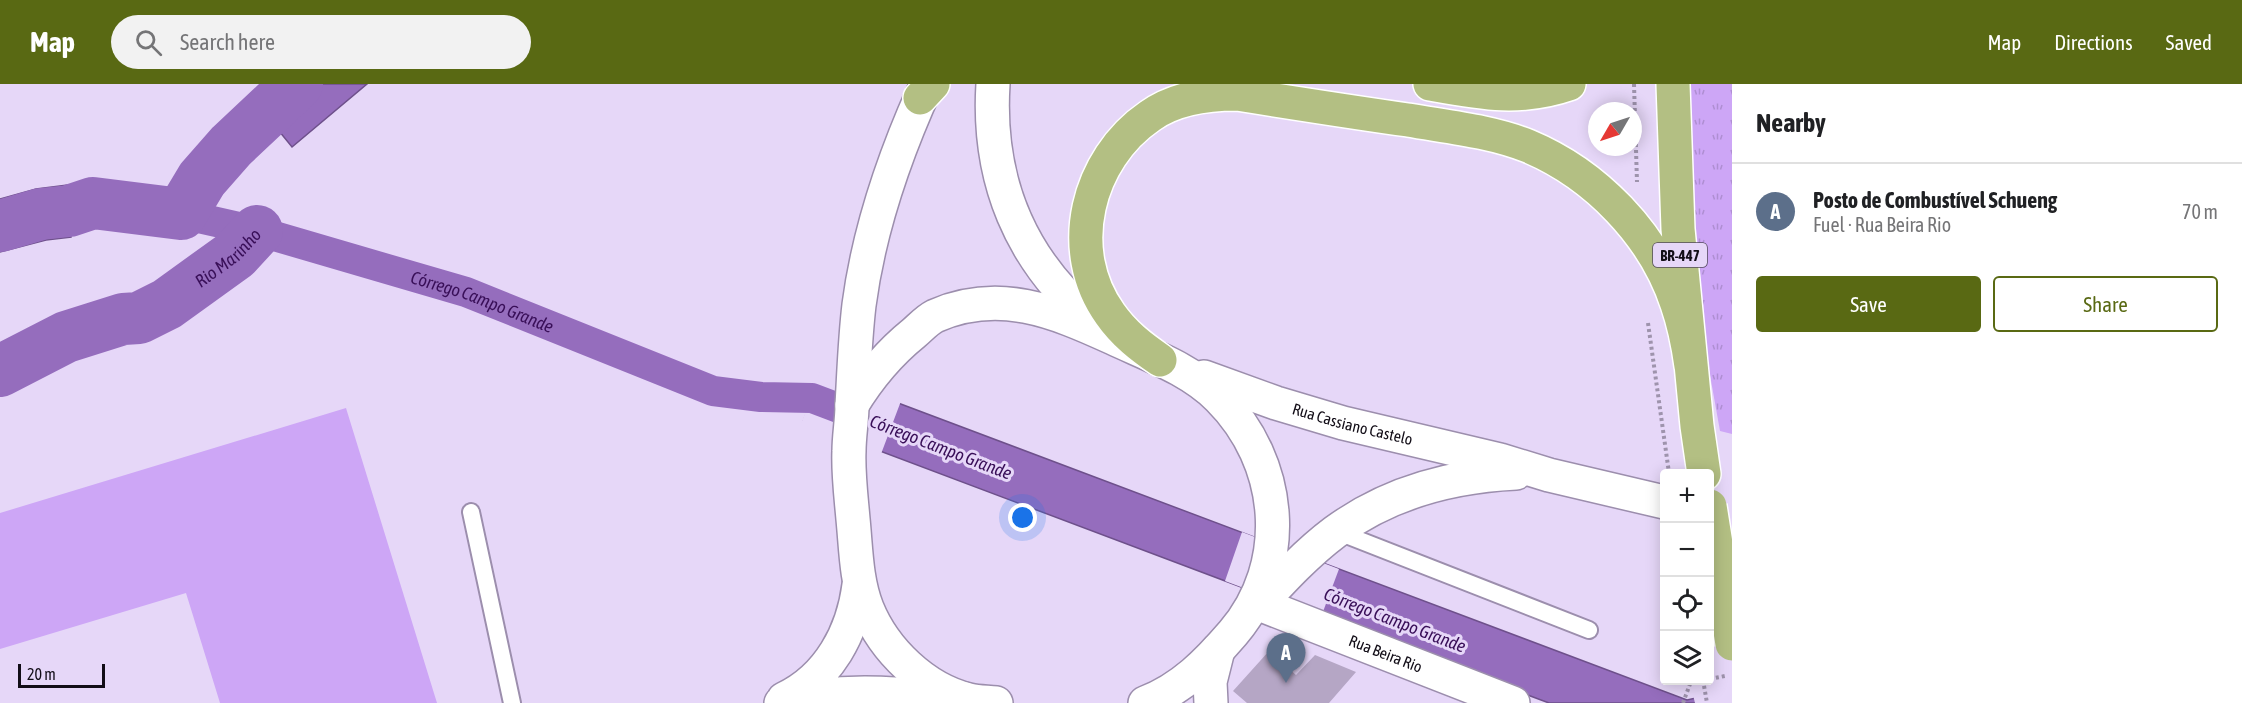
<!DOCTYPE html>
<meta charset="utf-8">
<style>
body{margin:0;font-family:"Asap Condensed",sans-serif;background:#f2f2f2;color:#202124}
.controls{position:absolute;right:18px;bottom:18px;display:grid;overflow:hidden;border-radius:6px;box-shadow:0 3px 15px #0003}
.controls button{width:54px;height:54px;display:grid;place-items:center;padding:0;border:0;border-bottom:2px solid #e0e0e0;background:#fff;color:#202124;font:30px sans-serif}
.compass{position:absolute;left:1588px;top:18px;width:54px;height:54px;border-radius:50%;background:#fff;box-shadow:0 3px 15px #0003;rotate:231deg}
.scale{position:absolute;left:18px;bottom:15px;width:87px;box-sizing:border-box;padding-left:6px;border:3px solid #120d17;border-top:0;font-size:16px;line-height:21px;white-space:nowrap;color:#120d17;-webkit-text-stroke:4px #e6d7f8;paint-order:stroke}
.you{position:absolute;left:1023px;top:434px;width:21px;height:21px;margin:-15px;border:4px solid #fff;border-radius:50%;background:#1a73e8;box-shadow:0 0 0 9px #1a73e833}
.badge{display:grid;place-items:center;width:39px;height:39px;border-radius:50%;background:#596913;color:#fff;font-size:20px;font-weight:700}
.pin{position:absolute;translate:-50% -50px;filter:drop-shadow(0 2px 3px #0008)}
.pin::after{content:'';position:absolute;top:32px;width:21px;height:18px;background:inherit;clip-path:polygon(0 0,100% 0,50% 100%)}
.list{margin:0;padding:0;list-style:none}
h2{display:flex;justify-content:space-between;align-items:center;height:78px;margin:0;padding:0 24px;font-size:26px}
h2 small{font-size:20px;font-weight:400;color:#757577}
.list li{display:grid;grid-template-columns:39px 1fr auto;gap:18px;align-items:center;box-sizing:border-box;height:96px;padding:0 24px;border-top:2px solid #e0e0e0}
.list b{display:block;font-size:22px;white-space:nowrap}
.list p{margin:0;font-size:20px;white-space:nowrap;color:#757577}
.list em{font-size:20px;font-style:normal;color:#757577}
.actions{display:flex;gap:12px;padding:18px 24px}
.actions a{flex:1;padding:14px 0;border:2px solid #596913;border-radius:6px;text-align:center;font-size:21px;color:#596913}
.actions .main{background:#596913;color:#fff}
.icon{flex:none;width:33px;height:33px;fill:none;stroke:currentColor;stroke-width:2;stroke-linecap:round;stroke-linejoin:round}
.map{position:relative;flex:none;width:1732px;height:619px;overflow:hidden}
header{display:flex;align-items:center;gap:36px;box-sizing:border-box;height:84px;padding:0 30px;background:#596913;color:#fff}
header strong{font-size:28px}
nav{display:flex;gap:33px;margin-inline-start:auto;font-size:21px}
.search{width:420px;height:54px;background:#f2f2f2;display:flex;align-items:center;gap:15px;box-sizing:border-box;padding:0 21px;border-radius:33px;color:#757577;font-size:22px}
main{display:flex}
aside{flex:1;background:#fff}
.map>svg:first-child{display:block}
.grass{fill:url(#grass-tufts)}
.garden{fill:#cda6f6}
.water{fill:#956dbd;stroke:#6e508b;stroke-width:1.5}
.pier{fill:#e6d7f8}
.lines{fill:none;stroke-linecap:round;stroke-linejoin:round}
.canal{stroke:#956dbd;stroke-width:30}
.river{stroke:#956dbd;stroke-width:52}
.building{fill:#b5a6c5}
.service-casing{stroke:#9c8ead;stroke-width:20}
.minor-casing{stroke:#9c8ead;stroke-width:36}
.tertiary-casing{stroke:#9c8ead;stroke-width:36}
.secondary-casing{stroke:#9c8ead;stroke-width:36}
.primary-casing{stroke:#fff;stroke-width:36}
.path{stroke:#9e93ac;stroke-width:4;stroke-dasharray:3 3;stroke-linecap:butt}
.service{stroke:#fff;stroke-width:16}
.minor{stroke:#fff;stroke-width:33}
.tertiary{stroke:#fff;stroke-width:33}
.secondary{stroke:#fff;stroke-width:33}
.primary{stroke:#b3bf83;stroke-width:33}
.primary-bridge-casing{stroke:#fff;stroke-width:36;stroke-linecap:butt}
.path-bridge{stroke:#9e93ac;stroke-width:4;stroke-dasharray:3 3;stroke-linecap:butt}
.primary-bridge{stroke:#b3bf83;stroke-width:33}
.labels{text-anchor:middle;dominant-baseline:central;stroke-width:6;stroke-linejoin:round;paint-order:stroke}
.shield{fill:#e6d7f8;stroke:#524a5a;stroke-width:1.5}
.shield-label{font-size:15px;font-weight:bold;fill:#120d17}
.street-label{font-size:16px;fill:#120d17;stroke:#e6d7f8}
.water-label{font-size:18px;font-style:italic;fill:#390f58;stroke:#e6d7f8}
</style>
<header>
<strong>Map</strong>
<div class="search"><svg class="icon" aria-label="search" viewBox="0 0 24 24"><circle cx="10" cy="10" r="6"/><path d="M15 15l6 6"/></svg>Search here</div>
<nav><a>Map</a><a>Directions</a><a>Saved</a></nav>
</header>
<main>
<div class="map">
<svg width="1732" height="619" viewBox="0 0 1732 619">
<defs>
<pattern id="grass-tufts" width="24" height="20" patternUnits="userSpaceOnUse" patternTransform="scale(1.5)"><rect width="24" height="20" fill="#cda6f6"/><path d="M3 7l-1-3M5 7V3M7 7l1-3M15 17l-1-3M17 17v-4M19 17l1-3" fill="none" stroke="#af8ed2"/></pattern>
</defs>
<rect width="100%" height="100%" fill="#e6d7f8"/>
<!-- grass -->
<path class="grass" d="M1686,0H1732V350L1720,347L1708,280L1693,146Z"/>
<!-- garden -->
<path class="garden" d="M346,324L437,619H220L186,509L0,565V429Z"/>
<!-- water -->
<path class="water" d="M272,0H367L292,63L253,15Z
M67,101L71,153L46,156L0,168V115L36,105Z
M821,290L1687,616L1732,606V619H1549L803,338Z"/>
<!-- pier -->
<path class="pier" d="M820,287L901,317L881,370L801,340Z
M1242,448L1339,485L1321,533L1225,497Z
M1732,603V619H1695L1693,611Z"/>
<g class="lines">
<!-- canal -->
<path class="canal" id="s1" d="M181,130L257,147L466,208L713,307L761,313L812,314L849,328"/>
<!-- river -->
<g class="river">
<path d="M0,142L41,130L69,127L93,119L181,130L202,95L231,62L297,0"/>
<path id="s2" d="M0,287L66,253L123,235L139,234L167,220L235,171L257,147"/>
</g>
</g>
<!-- building -->
<path class="building" d="M1269,567L1296,591L1315,571L1356,588L1329,619H1247L1233,607Z"/>
<g class="lines">
<!-- service casing -->
<g class="service-casing">
<path id="service" d="M471,428L512,619
M1336,447L1589,546"/>
</g>
<!-- minor casing -->
<g class="minor-casing">
<g id="minor">
<path id="s3" d="M1259,520L1513,619"/>
</g>
</g>
<!-- tertiary casing -->
<g class="tertiary-casing">
<path id="tertiary" d="M784,615C829,594 853,548 859,501
M781,619C842,603 902,610 964,615
M1211,619L1210,598L1218,566"/>
</g>
<!-- secondary casing -->
<g class="secondary-casing">
<g id="secondary">
<path d="M927,0C895,70 869,145 859,221C855,255 854,288 852,321C852,336 849,352 849,367C848,389 851,412 853,435C856,465 856,496 867,524C884,566 924,605 969,616C977,618 987,618 996,619"/>
<path d="M993,0C987,95 1020,176 1093,237"/>
<path id="s4" d="M1204,293L1276,319L1343,339L1500,376L1549,391L1664,418"/>
<path d="M852,321C869,293 888,270 914,249C920,244 927,236 935,232C999,204 1054,227 1113,254C1149,271 1190,285 1219,314C1283,378 1292,480 1233,549C1208,578 1182,605 1145,619"/>
<path d="M1259,521C1283,495 1307,469 1335,448C1388,409 1452,392 1516,389"/>
</g>
</g>
<!-- primary casing -->
<g class="primary-casing">
<path id="primary" d="M1430,0C1480,9 1520,17 1569,0
M1673,0L1678,145L1697,342L1704,390
M920,14L933,0
M1160,276C1141,263 1124,250 1110,230C1064,166 1087,75 1150,32C1175,14 1206,10 1237,10C1294,19 1351,28 1408,36C1448,43 1490,47 1528,62C1595,90 1654,150 1677,220C1684,240 1688,260 1691,282"/>
</g>
<!-- path -->
<path class="path" d="M1634,0L1637,98
M1648,239L1669,389
M1710,595L1725,592
M1683,619L1690,600L1705,596"/>
<!-- service -->
<use href="#service" class="service"/>
<!-- minor -->
<use href="#minor" class="minor"/>
<!-- tertiary -->
<use href="#tertiary" class="tertiary"/>
<!-- secondary -->
<use href="#secondary" class="secondary"/>
<!-- primary -->
<use href="#primary" class="primary"/>
<!-- primary-bridge casing -->
<g class="primary-bridge-casing">
<path id="primary-bridge" d="M1710,422L1732,560"/>
</g>
<!-- path-bridge -->
<path class="path-bridge" d="M1703,596L1707,619"/>
<!-- primary-bridge -->
<use href="#primary-bridge" class="primary-bridge"/>
</g>
<g class="labels">
<!-- shield labels -->
<rect class="shield" x="1653" y="159" width="54" height="24" rx="4.5"/>
<g class="shield-label">
<text x="1680" y="171">BR-447</text>
</g>
<!-- street labels -->
<g class="street-label">
<text stroke="none"><textPath href="#s4" startOffset="156">Rua Cassiano Castelo</textPath></text>
<text stroke="none"><textPath href="#s3" startOffset="136">Rua Beira Rio</textPath></text>
</g>
<!-- water labels -->
<g class="water-label">
<text stroke="none"><textPath href="#s2" startOffset="258">Rio Marinho</textPath></text>
<text stroke="none"><textPath href="#s1" startOffset="314">Córrego Campo Grande</textPath></text>
<text transform="translate(941 363) rotate(21)">Córrego Campo Grande</text>
<text transform="translate(1395 536) rotate(21)">Córrego Campo Grande</text>
</g>
</g>
</svg>
<div class="controls">
<button>+</button>
<button>−</button>
<button><svg class="icon" aria-label="locate" viewBox="0 0 24 24"><circle cx="12" cy="12" r="6"/><path d="M12 2v4M12 18v4M2 12h4M18 12h4"/></svg></button>
<button><svg class="icon" aria-label="layers" viewBox="0 0 24 24"><path d="M12 4l9 5-9 5-9-5zM3 14l9 5 9-5"/></svg></button>
</div>
<svg class="compass" viewBox="-18 -18 36 36"><path d="M0-13l5 13h-10z" fill="#e53935"/><path d="M0 13l5-13h-10z" fill="#757577"/></svg>
<div class="scale">20 m</div>
<div class="you"></div>
<div class="pin badge" style="left:1286px;top:599px;background:#5c6f8a">A</div>
</div>
<aside>
<h2>Nearby<small></small></h2>
<ul class="list">
<li><span class="badge" style="background:#5c6f8a">A</span><div><b>Posto de Combustível Schueng</b><p>Fuel · Rua Beira Rio</p></div><em>70 m</em></li>
</ul>
<div class="actions"><a class="main">Save</a><a>Share</a></div>
</aside>
</main>
